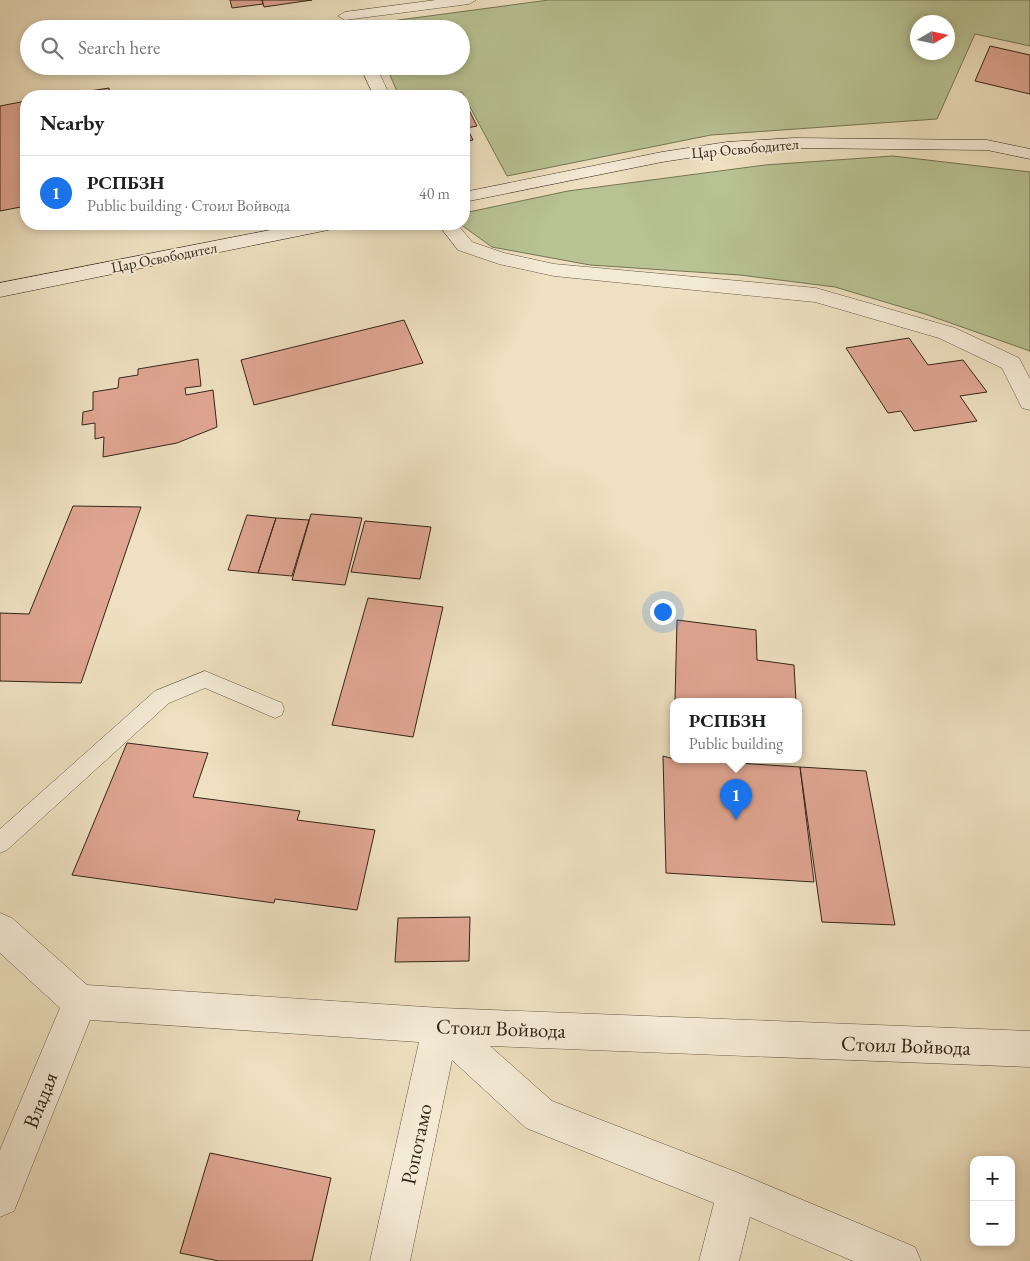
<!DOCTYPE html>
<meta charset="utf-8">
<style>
body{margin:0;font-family:"EB Garamond",serif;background:#f6f6f6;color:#202124}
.controls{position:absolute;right:15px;bottom:15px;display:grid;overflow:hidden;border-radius:10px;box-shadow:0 2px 8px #0003}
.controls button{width:45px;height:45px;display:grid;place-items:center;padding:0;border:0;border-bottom:1px solid #e0e0e0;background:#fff;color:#202124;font:25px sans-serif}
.compass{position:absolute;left:910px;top:15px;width:45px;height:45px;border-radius:50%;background:#fff;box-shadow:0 2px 8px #0003;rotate:81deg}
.you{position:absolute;left:662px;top:611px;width:18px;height:18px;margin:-12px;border:4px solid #fff;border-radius:50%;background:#1a73e8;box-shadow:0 0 0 8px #1a73e833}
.badge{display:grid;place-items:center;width:32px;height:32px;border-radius:50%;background:#1a73e8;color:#fff;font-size:16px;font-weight:700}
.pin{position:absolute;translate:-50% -41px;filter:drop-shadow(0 1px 2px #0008)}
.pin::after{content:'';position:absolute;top:26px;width:18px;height:15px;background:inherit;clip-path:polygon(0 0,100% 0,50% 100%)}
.popup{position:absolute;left:670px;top:698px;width:132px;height:65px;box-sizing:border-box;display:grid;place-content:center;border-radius:10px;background:#fff;filter:drop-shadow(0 1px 4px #0005);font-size:16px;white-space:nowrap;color:#757577}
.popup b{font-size:19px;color:#202124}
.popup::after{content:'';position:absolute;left:50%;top:100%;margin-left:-10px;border:10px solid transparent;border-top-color:#fff}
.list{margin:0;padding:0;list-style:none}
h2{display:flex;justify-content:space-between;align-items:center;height:65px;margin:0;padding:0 20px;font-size:21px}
h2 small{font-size:16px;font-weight:400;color:#757577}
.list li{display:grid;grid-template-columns:32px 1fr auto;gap:15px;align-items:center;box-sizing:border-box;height:75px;padding:0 20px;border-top:1px solid #e0e0e0}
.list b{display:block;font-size:19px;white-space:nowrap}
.list p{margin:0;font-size:16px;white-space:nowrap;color:#757577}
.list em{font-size:16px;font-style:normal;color:#757577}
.icon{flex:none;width:28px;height:28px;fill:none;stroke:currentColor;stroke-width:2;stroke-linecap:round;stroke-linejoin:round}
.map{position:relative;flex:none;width:1030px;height:1261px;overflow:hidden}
.search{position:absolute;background:#fff;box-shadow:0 2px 8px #0003;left:20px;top:20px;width:450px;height:55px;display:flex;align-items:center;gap:12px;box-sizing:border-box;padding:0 18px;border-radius:28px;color:#757577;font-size:19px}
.panel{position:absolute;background:#fff;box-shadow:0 2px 8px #0003;left:20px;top:90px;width:450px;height:140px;border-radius:20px}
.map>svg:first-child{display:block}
.green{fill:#b8c293;stroke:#767456;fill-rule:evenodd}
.building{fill:#dfa591;stroke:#342519}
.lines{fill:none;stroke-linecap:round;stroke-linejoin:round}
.lane-casing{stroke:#625443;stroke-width:1}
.street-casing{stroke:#625443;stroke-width:1}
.secondary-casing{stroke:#342519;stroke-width:1}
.lane{fill:#f4ebd6;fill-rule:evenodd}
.street{fill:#f4ebd6;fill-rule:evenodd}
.secondary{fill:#f4ebd6;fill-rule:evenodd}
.labels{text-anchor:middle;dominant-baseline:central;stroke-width:4;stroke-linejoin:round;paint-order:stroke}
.far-street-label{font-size:15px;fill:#342519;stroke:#f4ebd6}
.near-street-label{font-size:21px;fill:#342519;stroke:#f4ebd6}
</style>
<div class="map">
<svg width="1030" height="1261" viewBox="0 0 1030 1261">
<rect width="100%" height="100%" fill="#eee0c0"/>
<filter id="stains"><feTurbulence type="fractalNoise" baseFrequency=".004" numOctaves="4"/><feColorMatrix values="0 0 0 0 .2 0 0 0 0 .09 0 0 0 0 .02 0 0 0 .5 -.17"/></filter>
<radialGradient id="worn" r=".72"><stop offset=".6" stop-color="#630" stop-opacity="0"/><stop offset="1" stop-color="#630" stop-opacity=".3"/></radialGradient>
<!-- green -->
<path class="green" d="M549,0H1030V46L975,34L937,119L711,135L507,176L462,92L434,96H399L386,66H461V29H371L369,24ZM918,22H948V52H918Z
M893,156L1030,172V351L925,314L835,287L740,275L590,265L492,247L460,224H464V213L568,191L765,165Z"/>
<!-- building -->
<path class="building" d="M230,0H262L263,4L232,8Z
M262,0H312L264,7Z
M990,46L1030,55V94L975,81Z
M109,88L110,96H57Z
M464,100L477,126L467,128L473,140L464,142Z
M26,101V206L0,211V106Z
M404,320L423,363L254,405L241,360Z
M909,338L928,365L963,360L987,392L960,396L977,421L914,431L901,411L888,413L846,348Z
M198,359L201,386L185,388L186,395L213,390L217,427L177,443L103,457L104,437L95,439V423L82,425L83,412L93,410V392L118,388L119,378L138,375V369Z
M73,506L141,507L81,683L0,681V613L29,614Z
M311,514L362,518L345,585L292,580Z
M247,515L276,518L258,573L228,570Z
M276,518L309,520L292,576L258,573Z
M365,521L431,527L420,579L351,572Z
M368,598L443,607L413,737L332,725Z
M677,620L756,630L757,660L794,665L796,701H675Z
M127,743L208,753L193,797L300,811L297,820L375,830L357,910L275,899L274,903L72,875Z
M663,756L674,759L800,767L814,882L666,873Z
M800,767L866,771L895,925L822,922Z
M470,917L469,961L395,962L398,918Z
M210,1153L331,1178L312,1261H219L180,1253Z"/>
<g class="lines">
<!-- lane casing -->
<g class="lane-casing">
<path id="lane" d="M205,671L282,703L284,709L282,715L275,718L205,688L169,703L7,850L0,853V829L155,691Z"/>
</g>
<!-- street casing -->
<g class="street-casing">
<path id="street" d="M436,0H476L469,4L345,20L338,16L345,12Z
M360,66H376L390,96H374Z
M438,224H457L472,242L504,253L554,264L816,288L955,328L1019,358L1030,379V410L1022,408L1002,368L939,338L815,302L554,276L499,264L458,250Z
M0,913L12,918L87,985L441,1008L1030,1031V1067L490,1046L552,1101L736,1172L915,1247L921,1261H853L750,1217L739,1261H699L714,1203L526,1128L452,1060L410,1261H370L419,1042L90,1020L14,1211L0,1217V1150L60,1008L0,953Z"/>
</g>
<!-- secondary casing -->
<g class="secondary-casing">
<path id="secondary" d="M794,138L987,140L1030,149V159L987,150L794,148L727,152L662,162L464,202V192L662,152L727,142Z
M301,224H337L335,228L328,230L0,297V283Z"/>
</g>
<!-- lane -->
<use href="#lane" class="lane"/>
<!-- street -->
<use href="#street" class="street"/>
<!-- secondary -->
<use href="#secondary" class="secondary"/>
</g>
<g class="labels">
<!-- far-street labels -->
<g class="far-street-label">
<text transform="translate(745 148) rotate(-5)">Цар Освободител</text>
<text transform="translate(164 257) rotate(-11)">Цар Освободител</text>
</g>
<!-- near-street labels -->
<g class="near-street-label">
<text transform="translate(501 1028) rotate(2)">Стоил Войвода</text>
<text transform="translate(906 1045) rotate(2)">Стоил Войвода</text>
<text transform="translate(40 1100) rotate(-68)">Владая</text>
<text transform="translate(416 1144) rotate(-78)">Ропотамо</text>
</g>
</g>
<rect width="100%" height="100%" filter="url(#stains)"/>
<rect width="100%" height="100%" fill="url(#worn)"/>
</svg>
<div class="controls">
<button>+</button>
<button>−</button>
</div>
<svg class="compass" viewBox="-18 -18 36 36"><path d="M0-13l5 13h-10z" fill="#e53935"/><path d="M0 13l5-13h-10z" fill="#757577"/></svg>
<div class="you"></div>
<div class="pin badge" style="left:736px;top:820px">1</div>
<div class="popup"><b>РСПБЗН</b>Public building</div>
<div class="search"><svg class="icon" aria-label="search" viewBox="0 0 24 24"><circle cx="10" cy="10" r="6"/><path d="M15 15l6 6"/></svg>Search here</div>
<section class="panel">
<h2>Nearby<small></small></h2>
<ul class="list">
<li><span class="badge">1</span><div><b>РСПБЗН</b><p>Public building · Стоил Войвода</p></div><em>40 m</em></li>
</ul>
</section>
</div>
